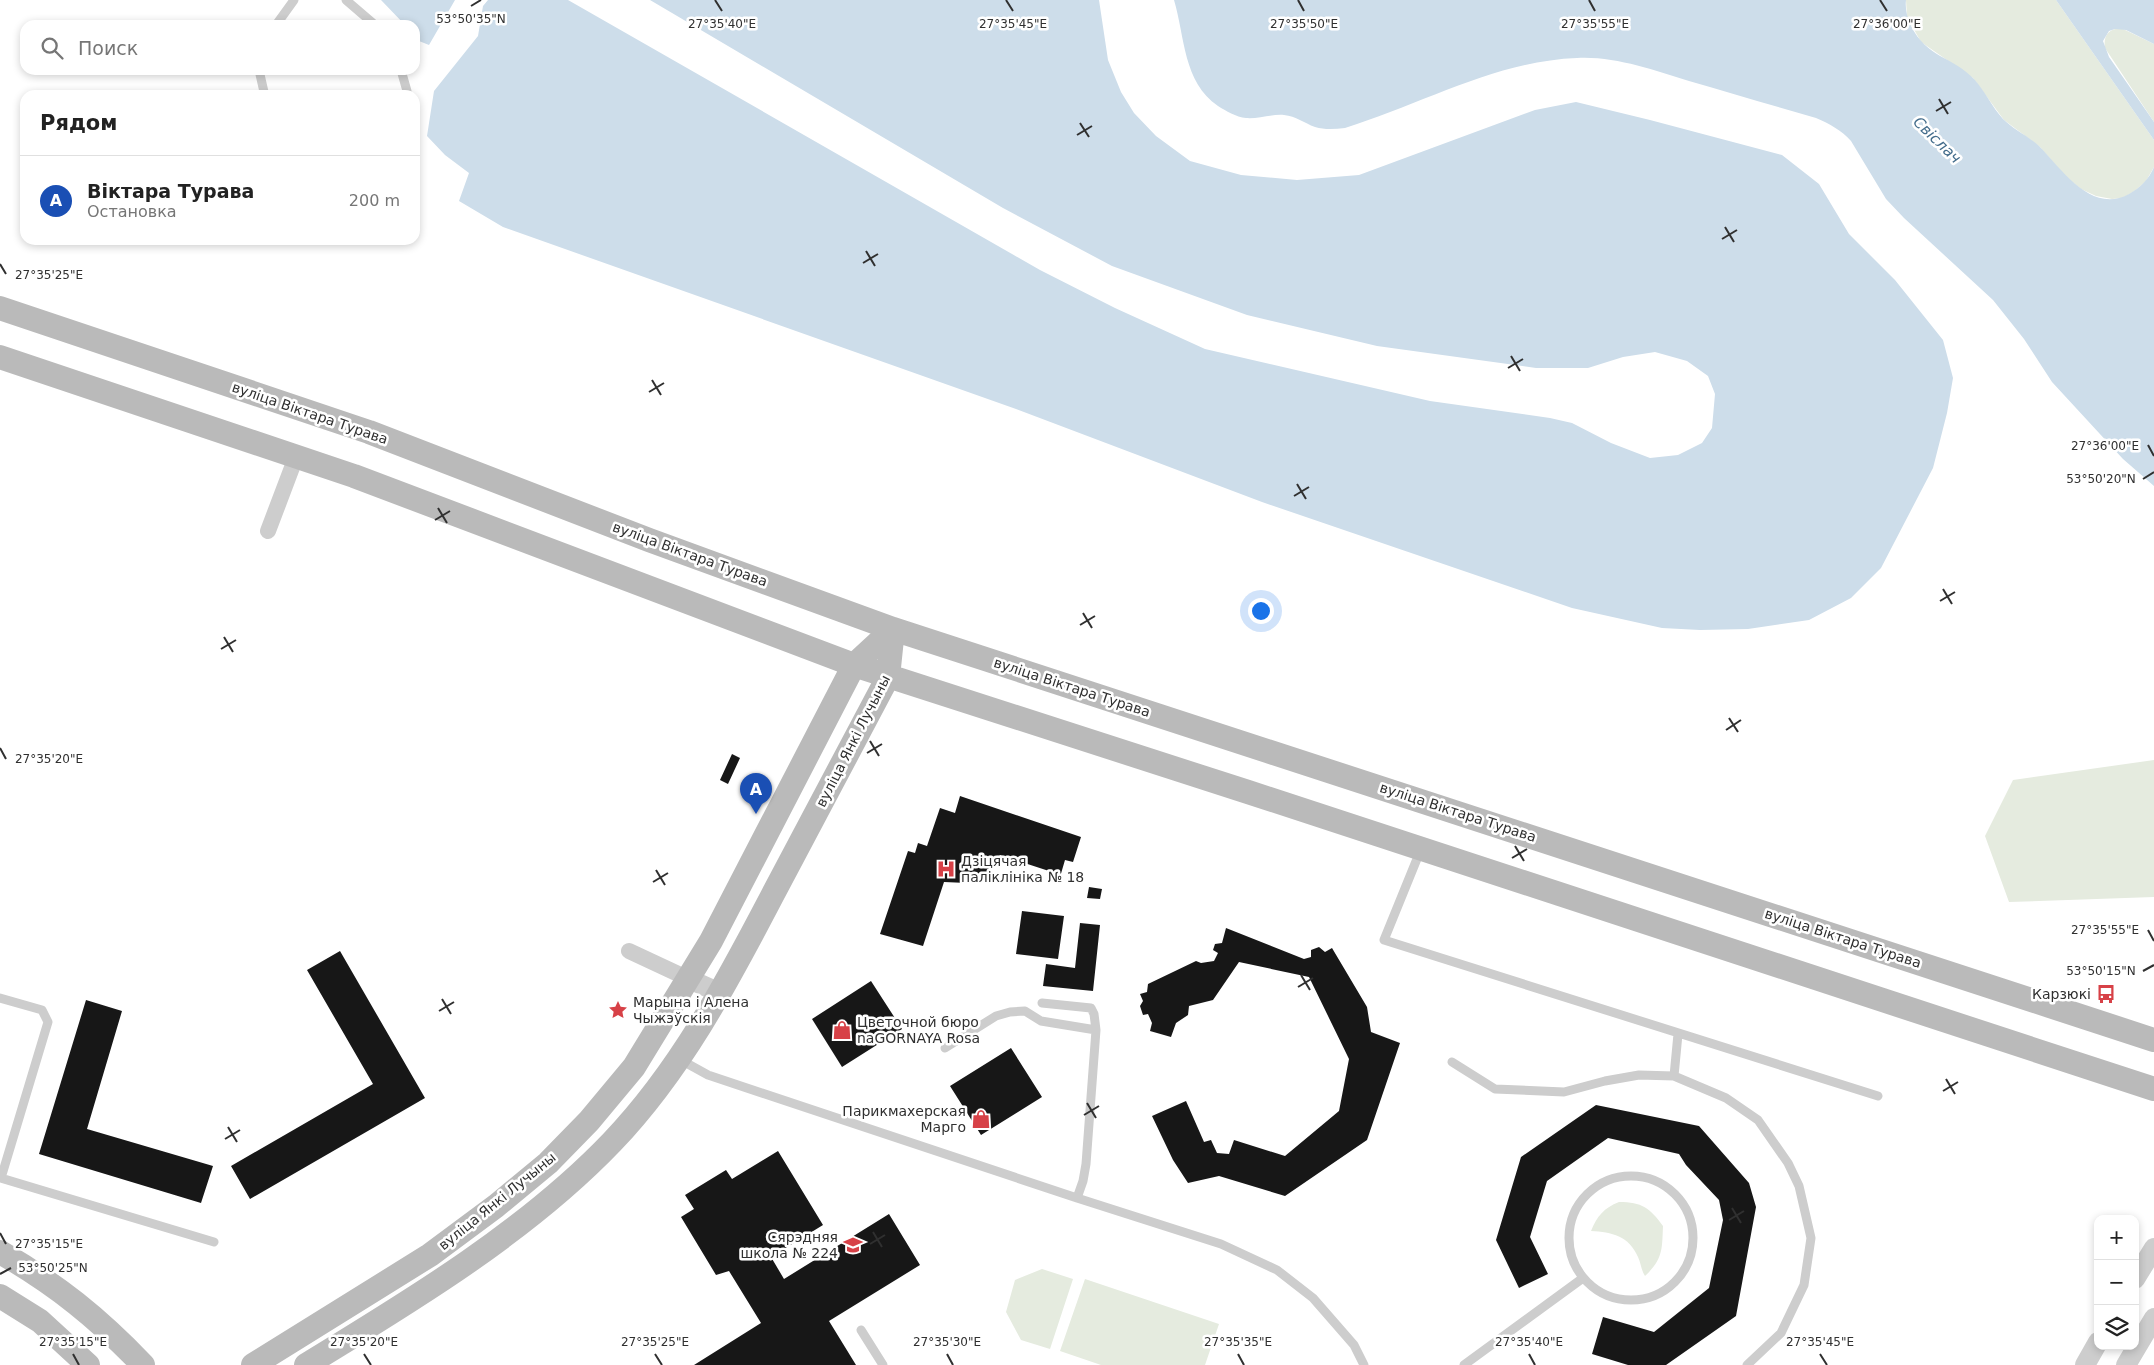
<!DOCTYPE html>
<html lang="ru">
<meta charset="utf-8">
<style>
body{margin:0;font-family:"DejaVu Sans",sans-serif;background:#f2f2f2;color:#222}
.controls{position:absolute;right:15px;bottom:15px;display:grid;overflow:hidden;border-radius:10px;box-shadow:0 2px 8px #0003}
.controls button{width:45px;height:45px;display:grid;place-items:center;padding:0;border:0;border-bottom:1px solid #e0e0e0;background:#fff;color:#222;font:25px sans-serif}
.you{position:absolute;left:1260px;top:610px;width:18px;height:18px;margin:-12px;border:4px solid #fff;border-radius:50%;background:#1a73e8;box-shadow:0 0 0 8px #1a73e833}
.badge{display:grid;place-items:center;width:32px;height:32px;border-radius:50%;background:#d74147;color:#fff;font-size:16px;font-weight:700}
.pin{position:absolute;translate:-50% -41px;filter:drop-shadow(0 1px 2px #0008)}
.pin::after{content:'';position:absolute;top:26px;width:18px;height:15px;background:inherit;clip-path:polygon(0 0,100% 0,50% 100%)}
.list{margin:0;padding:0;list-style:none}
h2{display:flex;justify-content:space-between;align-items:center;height:65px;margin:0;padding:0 20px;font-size:21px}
h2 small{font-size:16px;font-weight:400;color:#767676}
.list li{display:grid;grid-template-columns:32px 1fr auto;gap:15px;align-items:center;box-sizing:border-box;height:90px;padding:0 20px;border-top:1px solid #e0e0e0}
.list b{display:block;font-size:19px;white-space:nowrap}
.list p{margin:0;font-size:16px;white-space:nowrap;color:#767676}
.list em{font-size:16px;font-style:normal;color:#767676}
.icon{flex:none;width:28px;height:28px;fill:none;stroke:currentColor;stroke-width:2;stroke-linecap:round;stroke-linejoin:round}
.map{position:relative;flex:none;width:2154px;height:1365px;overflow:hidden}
.search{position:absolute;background:#fff;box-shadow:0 2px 8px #0003;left:20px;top:20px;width:400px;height:55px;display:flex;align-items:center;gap:12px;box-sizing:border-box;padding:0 18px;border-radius:15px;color:#767676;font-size:19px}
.panel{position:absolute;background:#fff;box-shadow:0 2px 8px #0003;left:20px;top:90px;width:400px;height:155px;border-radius:15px}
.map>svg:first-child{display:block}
.green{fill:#e5ebdf}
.water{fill:#cdddea}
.building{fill:#171717}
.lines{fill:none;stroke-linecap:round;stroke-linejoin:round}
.service{stroke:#cdcdcd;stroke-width:9}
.minor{stroke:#cdcdcd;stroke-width:16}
.tertiary{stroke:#cdcdcd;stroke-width:20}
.secondary{stroke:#bababa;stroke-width:24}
.ticks{fill:none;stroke:#303030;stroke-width:2}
.labels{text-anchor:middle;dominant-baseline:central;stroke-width:5;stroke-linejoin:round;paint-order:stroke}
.street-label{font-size:14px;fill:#303030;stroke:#fff}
.poi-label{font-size:14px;fill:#303030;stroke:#fff;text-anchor:start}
.water-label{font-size:15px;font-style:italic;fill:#446d8c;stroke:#fff}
.ticks-label{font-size:12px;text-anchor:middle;fill:#303030;stroke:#fff;stroke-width:5;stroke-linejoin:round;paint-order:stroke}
</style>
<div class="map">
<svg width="2154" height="1365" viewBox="0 0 2154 1365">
<rect width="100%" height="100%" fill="#fff"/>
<!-- green -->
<path class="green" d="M1906,0H2056L2154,140V167L2146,181L2136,190L2123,198L2112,199L2096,196L2081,189L2065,176L2040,147L2004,120L1973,78L1921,42L1907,17Z
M2121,28L2154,44V122L2105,48C2103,36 2108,29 2121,28Z
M2154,760V897L2009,902L1985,836L2013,780Z
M1619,1202C1642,1202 1650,1208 1663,1226C1662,1250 1663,1259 1645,1276C1641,1270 1641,1263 1638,1257C1629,1236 1612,1232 1591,1231C1597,1216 1604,1208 1619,1202Z
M1042,1269L1073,1279L1050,1349L1021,1340L1006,1312L1015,1280Z
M1085,1279L1219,1324L1205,1365H1101L1060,1351Z"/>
<!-- water -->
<path class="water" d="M381,0H455L429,45L419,41L415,36V25H405Z
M488,0H568L1040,270L1115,308L1205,349L1430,401L1550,418L1572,423L1611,443L1650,458L1678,455L1702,443L1712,428L1715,394L1708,376L1687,361L1655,352L1623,357L1588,368H1536L1377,346L1247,315L1112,266L1003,208L650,0H1099L1108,60L1121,92L1134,113L1156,136L1190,161L1241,175L1297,180L1359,175L1535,110L1576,102L1650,120L1782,155L1819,184L1849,234L1895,280L1943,340L1953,378L1947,413L1933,468L1881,568L1851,598L1809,620L1748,629L1700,630L1662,628L1572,608L1262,502L1016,409L503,227L459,201L469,173L445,155L427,136L434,91L478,36L483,6Z
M1174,0H1906C1905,9 1907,17 1911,26C1927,58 1952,56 1974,79C1985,91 1992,107 2003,119C2013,129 2028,136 2039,146C2061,168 2091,215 2129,194C2140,188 2149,179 2154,167V486L2123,459L2052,382L2024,339L1993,300L1904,218L1886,199L1851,141C1841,130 1830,124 1816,118C1774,106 1731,93 1689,81C1653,70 1615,56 1577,58C1496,61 1422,104 1345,128C1335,129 1325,130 1315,127C1304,123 1296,116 1284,115C1271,114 1258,119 1246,118C1236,117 1226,111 1218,106C1183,82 1185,37 1174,0Z
M2056,0H2154V44L2126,30L2115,29L2109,31L2103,41L2109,57L2154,122V140Z"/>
<!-- building -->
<path class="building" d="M732,754L740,758L728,784L720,780Z
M960,796L1081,837L1073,862L1065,860L1060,877L1051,874L1052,872L1000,855L993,867L979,879L967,883L944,882L923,946L880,934L908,851L915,853L918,843L927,846L940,808L955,813Z
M1089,887L1102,889L1100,899L1087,898Z
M1022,911L1064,916L1058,959L1016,954Z
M1080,923L1100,925L1093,991L1043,986L1046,964L1075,968Z
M1226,928L1304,959L1311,957V950L1319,947L1325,952L1332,948L1367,1007L1371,1032L1400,1043L1367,1140L1285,1196L1219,1176L1188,1183L1173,1160L1152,1116L1186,1101L1204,1142L1211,1140L1217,1153L1229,1154L1234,1140L1285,1156L1339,1111L1349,1059L1309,977L1239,962L1213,1000L1189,1006L1188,1015L1176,1023L1171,1037L1150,1031L1152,1023L1148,1014L1143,1015L1140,1006L1143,1001L1140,994L1147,992L1148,984L1196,961L1201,963L1214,961L1218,953L1213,950L1215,944L1222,943Z
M340,951L425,1098L250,1199L231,1166L373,1084L307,970Z
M871,981L902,1029L842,1067L812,1019Z
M86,1000L122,1011L87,1129L213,1166L201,1203L39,1154Z
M1011,1048L1042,1097L981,1135L950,1086Z
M1596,1105L1699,1126L1749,1183L1756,1207L1736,1316L1666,1365H1628L1592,1354L1603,1317L1654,1332L1709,1288L1723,1220L1719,1200L1686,1165L1679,1154L1608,1138L1547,1181L1530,1237L1548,1274L1519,1288L1496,1240L1521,1157Z
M778,1151L823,1225L771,1257L784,1279L889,1214L920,1265L829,1321L856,1365H694L761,1323L729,1271L716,1275L681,1217L694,1209L685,1195L726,1170L732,1179Z"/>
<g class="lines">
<!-- service -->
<path class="service" d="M346,0L375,25
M276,25L294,0
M259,70L264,92L267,95
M401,70L407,91L404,95
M1421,849L1384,940L1878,1096
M0,998L42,1010L48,1022L1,1178L214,1242
M945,1048L996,1016L1010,1012L1025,1011L1041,1021L1096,1030
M679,1059L708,1075L1077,1198L1083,1181L1086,1164L1096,1030L1094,1014L1091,1008L1042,1003
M1452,1062L1495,1089L1564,1092L1605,1081L1639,1075L1674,1076L1726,1098L1758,1120L1788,1163L1799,1186L1811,1238L1804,1285L1781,1333L1747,1365
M1674,1076L1678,1034
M1569 1238a62 62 0 1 1 124 0a62 62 0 1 1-124 0Z
M1077,1198L1221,1244L1277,1270L1313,1298L1354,1345L1364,1365
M861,1330L883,1365
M1464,1365L1583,1278"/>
<!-- minor -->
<path class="minor" d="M268,531L296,457
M629,951L689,979"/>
<!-- tertiary -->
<path class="tertiary" d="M689,979L720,993
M2135,1279L2154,1248
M2085,1365L2098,1342
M2126,1365L2154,1318"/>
<!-- secondary -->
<path class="secondary" d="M0,308L369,432L649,540L893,629L2154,1040
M0,357L354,476L854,665L1248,792L2154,1089
M0,1252C57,1285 98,1318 143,1365
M0,1296L40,1321L88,1365
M253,1365L430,1255L496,1206L548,1163L589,1121L634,1067L711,941L854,665L893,629
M306,1365C411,1301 527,1231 612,1142C680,1071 726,984 771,898C810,824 849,750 888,677L893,629"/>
</g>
<!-- ticks -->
<path class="ticks" d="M715,0L722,11M1006,0L1013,11M1298,0L1304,11M1589,0L1595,11M1880,0L1887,11M471,6L481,0M1939,99L1948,114M1936,111L1951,102M1080,123L1089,137M1077,135L1092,126M1725,227L1734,242M1722,239L1737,230M866,251L875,266M863,263L878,254M0,264L6,274M1511,356L1520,371M1508,368L1523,359M652,380L661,395M649,392L664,383M2148,445L2154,456M2143,479L2154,472M1297,484L1306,499M1294,496L1309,487M438,508L447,523M435,520L450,511M1943,589L1952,604M1940,601L1955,592M1083,613L1092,628M1080,625L1095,616M224,637L233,652M221,649L236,640M1729,718L1738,732M1726,730L1741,720M870,741L879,756M0,748L6,759M867,753L882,744M1515,846L1524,861M1512,858L1527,849M656,870L665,885M653,882L668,873M2148,930L2154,941M2143,971L2154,965M1301,975L1310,990M1298,987L1313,978M442,999L451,1014M439,1011L454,1002M1946,1079L1955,1094M1943,1091L1958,1082M1087,1103L1096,1118M1084,1115L1099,1106M228,1127L237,1142M225,1139L240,1130M1732,1208L1741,1223M1729,1220L1744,1211M873,1232L882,1247M0,1233L6,1244M870,1244L885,1235M0,1274L11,1268M73,1354L79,1365M364,1354L371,1365M655,1354L662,1365M947,1354L953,1365M1238,1354L1244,1365M1529,1354L1535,1365M1820,1354L1827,1365"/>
<!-- icons -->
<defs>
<g id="hospital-bare" transform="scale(1.5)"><path d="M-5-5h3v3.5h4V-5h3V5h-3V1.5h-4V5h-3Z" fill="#d74147" stroke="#fff" stroke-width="2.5" paint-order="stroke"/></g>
<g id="bus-bare" transform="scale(1.5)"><path d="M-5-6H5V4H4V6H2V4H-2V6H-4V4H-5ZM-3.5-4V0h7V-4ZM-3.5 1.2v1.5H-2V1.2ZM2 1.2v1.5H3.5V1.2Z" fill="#d74147" stroke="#fff" stroke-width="2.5" paint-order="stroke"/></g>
<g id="sight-bare" transform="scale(1.5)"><path d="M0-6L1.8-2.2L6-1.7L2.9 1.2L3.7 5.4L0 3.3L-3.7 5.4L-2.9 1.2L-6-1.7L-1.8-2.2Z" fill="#d74147" stroke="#fff" stroke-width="2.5" paint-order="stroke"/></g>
<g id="shop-bare" transform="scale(1.5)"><path d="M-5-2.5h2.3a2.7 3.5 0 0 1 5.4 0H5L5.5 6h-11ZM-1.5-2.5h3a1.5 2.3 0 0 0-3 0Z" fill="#d74147" stroke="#fff" stroke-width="2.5" paint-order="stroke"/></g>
<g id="school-bare" transform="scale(1.5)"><path d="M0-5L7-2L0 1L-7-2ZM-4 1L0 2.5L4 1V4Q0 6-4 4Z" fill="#d74147" stroke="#fff" stroke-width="2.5" paint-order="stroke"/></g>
</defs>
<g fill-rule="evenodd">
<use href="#hospital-bare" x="946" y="869"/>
<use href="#bus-bare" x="2106" y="994"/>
<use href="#sight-bare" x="618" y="1010"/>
<use href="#shop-bare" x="842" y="1030"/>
<use href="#shop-bare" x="981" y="1119"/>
<use href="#school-bare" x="853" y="1245"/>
</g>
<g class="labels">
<!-- street labels -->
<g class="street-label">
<text transform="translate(310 413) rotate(19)">вуліца Віктара Турава</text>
<text transform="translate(690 554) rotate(20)">вуліца Віктара Турава</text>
<text transform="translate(1072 687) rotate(18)">вуліца Віктара Турава</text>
<text transform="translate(853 741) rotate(-63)">вуліца Янкі Лучыны</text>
<text transform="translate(1458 812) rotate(18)">вуліца Віктара Турава</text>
<text transform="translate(1843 938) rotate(18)">вуліца Віктара Турава</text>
<text transform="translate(497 1201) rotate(-39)">вуліца Янкі Лучыны</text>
</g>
<!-- poi labels -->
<g class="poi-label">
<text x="961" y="861">Дзіцячая<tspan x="961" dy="16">паліклініка № 18</tspan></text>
<text x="2091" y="994" text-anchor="end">Карзюкі</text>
<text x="633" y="1002">Марына і Алена<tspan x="633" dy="16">Чыжэўскія</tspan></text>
<text x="857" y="1022">Цветочной бюро<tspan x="857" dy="16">naGORNAYA Rosa</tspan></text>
<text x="966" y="1111" text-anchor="end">Парикмахерская<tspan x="966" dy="16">Марго</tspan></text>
<text x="838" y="1237" text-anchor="end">Сярэдняя<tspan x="838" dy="16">школа № 224</tspan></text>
</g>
<!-- water labels -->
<g class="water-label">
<text transform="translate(1937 140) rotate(44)">Свіслач</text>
</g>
</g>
<g class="ticks-label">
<text x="471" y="23">53°50'35"N</text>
<text x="1013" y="28">27°35'45"E</text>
<text x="722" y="28">27°35'40"E</text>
<text x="1304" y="28">27°35'50"E</text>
<text x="1595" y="28">27°35'55"E</text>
<text x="1887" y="28">27°36'00"E</text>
<text x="49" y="279">27°35'25"E</text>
<text x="2105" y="450">27°36'00"E</text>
<text x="2101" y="483">53°50'20"N</text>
<text x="49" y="763">27°35'20"E</text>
<text x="2105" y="934">27°35'55"E</text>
<text x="2101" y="975">53°50'15"N</text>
<text x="49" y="1248">27°35'15"E</text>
<text x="53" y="1272">53°50'25"N</text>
<text x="73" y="1346">27°35'15"E</text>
<text x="364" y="1346">27°35'20"E</text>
<text x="655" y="1346">27°35'25"E</text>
<text x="947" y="1346">27°35'30"E</text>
<text x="1238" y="1346">27°35'35"E</text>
<text x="1529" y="1346">27°35'40"E</text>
<text x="1820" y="1346">27°35'45"E</text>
</g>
</svg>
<div class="controls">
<button>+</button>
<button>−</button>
<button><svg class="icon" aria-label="layers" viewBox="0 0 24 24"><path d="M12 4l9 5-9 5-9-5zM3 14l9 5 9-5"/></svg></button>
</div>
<div class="you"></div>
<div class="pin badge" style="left:756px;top:814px;background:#1a4fb4">A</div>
<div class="search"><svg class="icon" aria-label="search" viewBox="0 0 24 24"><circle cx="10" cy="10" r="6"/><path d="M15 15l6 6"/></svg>Поиск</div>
<section class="panel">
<h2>Рядом<small></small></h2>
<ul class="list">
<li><span class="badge" style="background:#1a4fb4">A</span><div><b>Віктара Турава</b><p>Остановка</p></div><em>200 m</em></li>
</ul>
</section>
</div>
